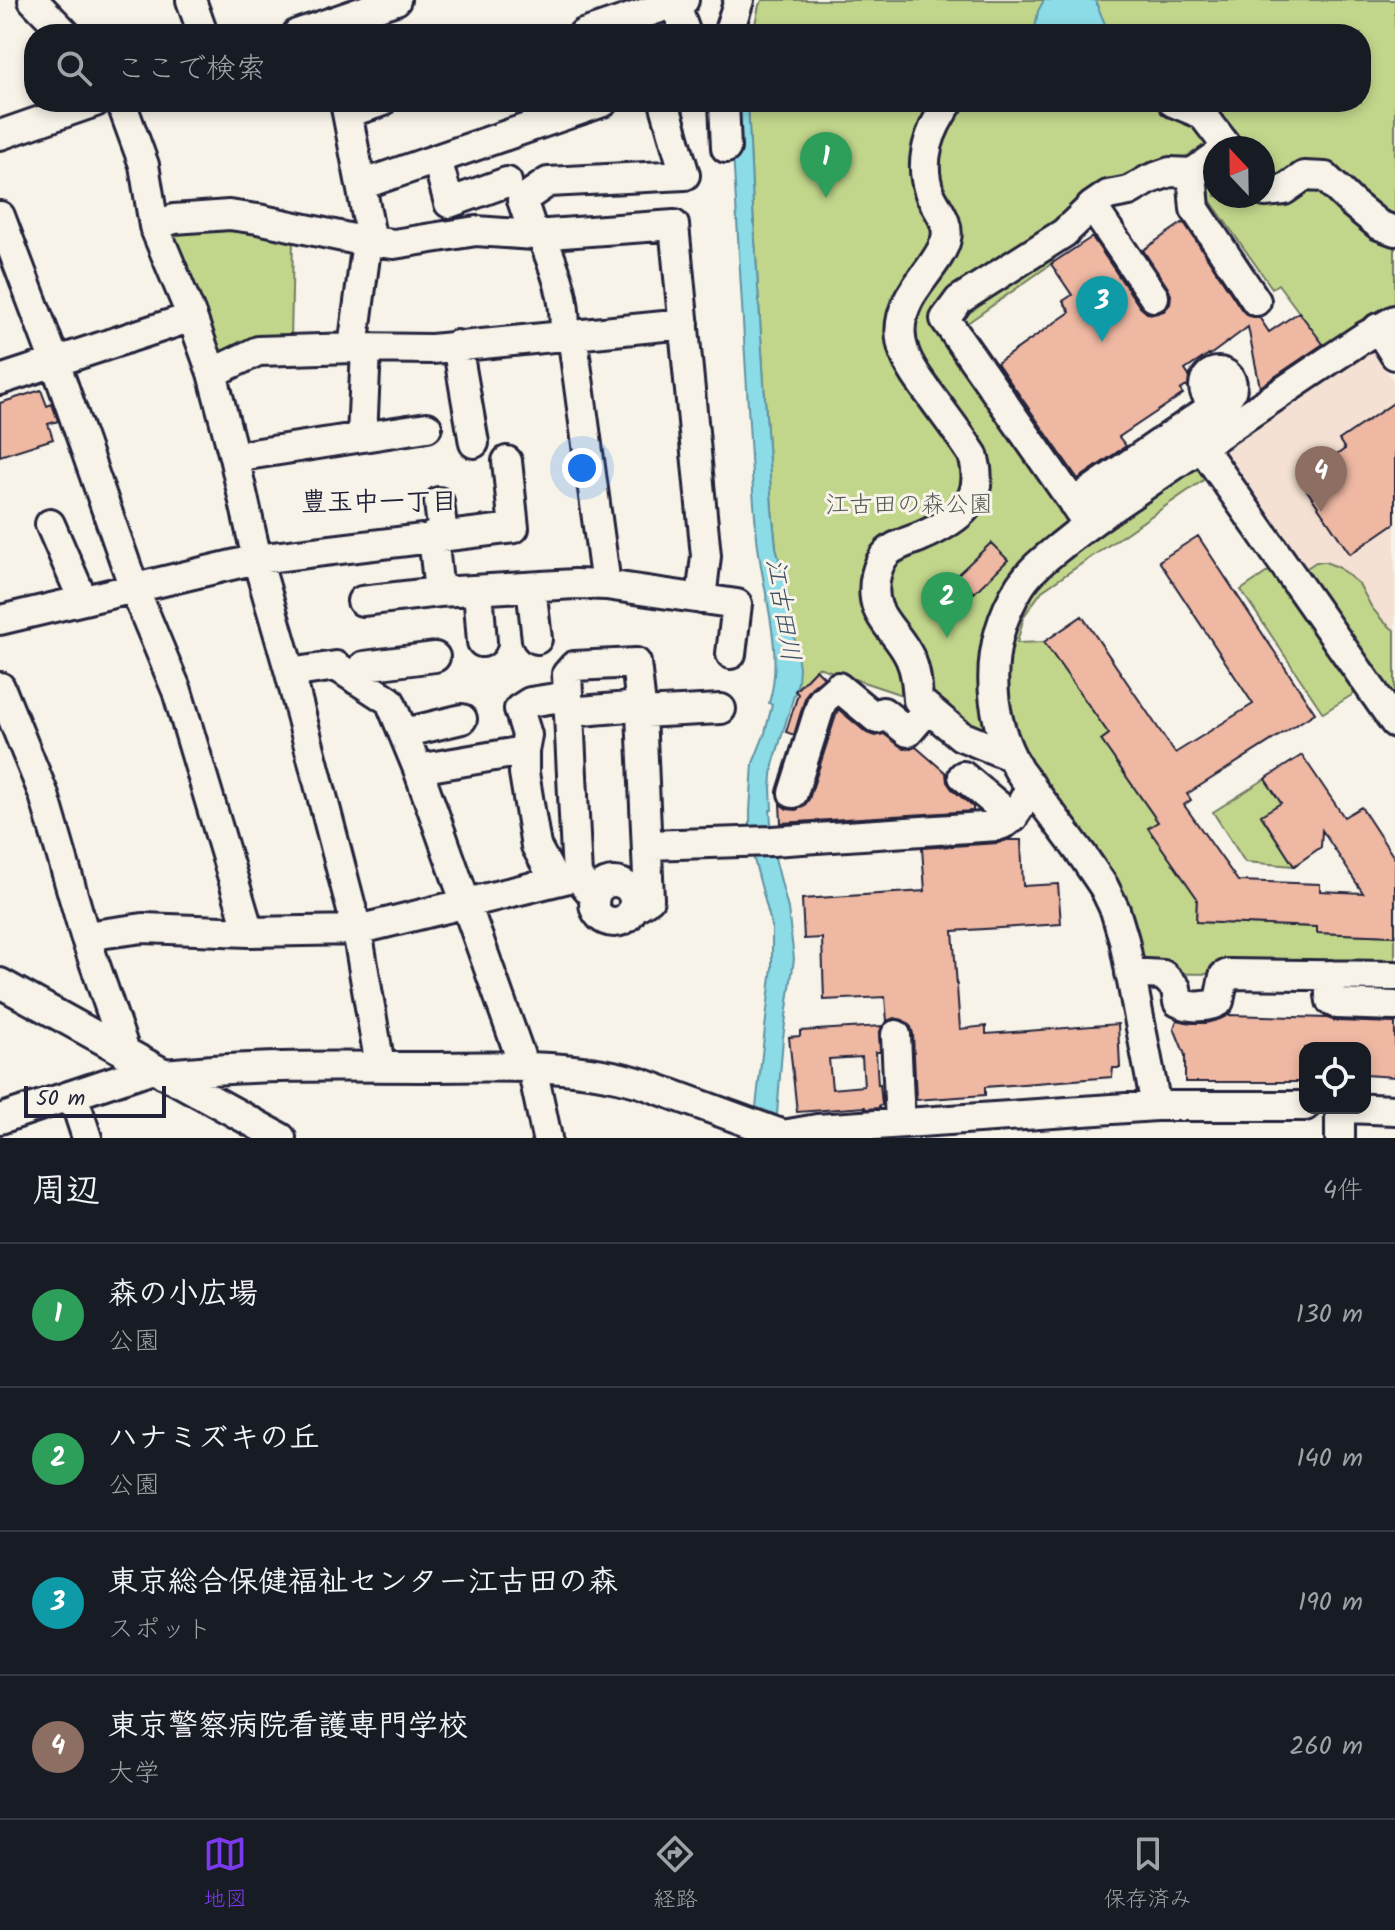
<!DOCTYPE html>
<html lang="ja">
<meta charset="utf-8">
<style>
body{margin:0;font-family:Kalam,"Klee One",sans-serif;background:#20242c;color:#f1f3f6}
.controls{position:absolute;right:24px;bottom:24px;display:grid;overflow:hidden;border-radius:16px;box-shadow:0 4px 12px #0003}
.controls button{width:72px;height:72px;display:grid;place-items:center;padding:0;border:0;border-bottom:2px solid #363941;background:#171b24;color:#f1f3f6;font:40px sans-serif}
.compass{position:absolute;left:1203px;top:136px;width:72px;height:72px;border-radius:50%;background:#171b24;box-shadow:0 4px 12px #0003;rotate:338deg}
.scale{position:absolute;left:24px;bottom:20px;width:142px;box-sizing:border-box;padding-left:8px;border:4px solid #22223b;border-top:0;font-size:22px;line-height:28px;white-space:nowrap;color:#22223b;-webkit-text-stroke:6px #f7f3e8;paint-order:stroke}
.you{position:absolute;left:582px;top:468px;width:28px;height:28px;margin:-20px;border:6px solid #fff;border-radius:50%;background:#1a73e8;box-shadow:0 0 0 12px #1a73e833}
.badge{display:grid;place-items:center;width:52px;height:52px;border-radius:50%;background:#7c3aed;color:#fff;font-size:26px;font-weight:700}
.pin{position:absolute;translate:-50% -66px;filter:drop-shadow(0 2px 4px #0008)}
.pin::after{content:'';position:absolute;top:42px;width:28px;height:24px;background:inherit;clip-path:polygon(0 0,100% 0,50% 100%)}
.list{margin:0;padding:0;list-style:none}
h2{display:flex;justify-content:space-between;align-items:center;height:104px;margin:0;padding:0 32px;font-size:34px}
h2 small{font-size:26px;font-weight:400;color:#9ea1a6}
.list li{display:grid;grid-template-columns:52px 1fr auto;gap:24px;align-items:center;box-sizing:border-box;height:144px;padding:0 32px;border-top:2px solid #363941}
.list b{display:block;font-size:30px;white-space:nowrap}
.list p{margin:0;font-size:26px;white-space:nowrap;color:#9ea1a6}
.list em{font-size:26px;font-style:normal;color:#9ea1a6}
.icon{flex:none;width:44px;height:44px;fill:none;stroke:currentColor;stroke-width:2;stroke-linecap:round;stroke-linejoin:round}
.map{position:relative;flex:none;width:1395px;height:1138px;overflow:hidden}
.search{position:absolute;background:#171b24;box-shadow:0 4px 12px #0003;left:24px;right:24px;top:24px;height:88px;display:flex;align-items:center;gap:20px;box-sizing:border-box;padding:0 28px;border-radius:32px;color:#9ea1a6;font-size:30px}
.sheet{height:680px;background:#171b24}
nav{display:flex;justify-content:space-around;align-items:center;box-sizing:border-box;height:112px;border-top:2px solid #363941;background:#171b24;font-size:22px;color:#9ea1a6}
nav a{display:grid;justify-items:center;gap:4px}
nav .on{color:#7c3aed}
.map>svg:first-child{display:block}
.built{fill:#f4e1d3}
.green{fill:#c2d68b;stroke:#727c63;stroke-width:2;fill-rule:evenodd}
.water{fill:#8bdce6;stroke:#6192a2;stroke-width:2}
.building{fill:#eeb8a3;stroke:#22223b;stroke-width:2;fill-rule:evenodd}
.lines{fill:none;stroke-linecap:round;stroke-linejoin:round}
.minor-casing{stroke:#22223b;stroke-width:34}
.minor{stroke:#f7f3e8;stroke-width:28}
.labels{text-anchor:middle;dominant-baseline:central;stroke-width:6;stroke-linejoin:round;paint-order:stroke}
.park-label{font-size:24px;fill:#525853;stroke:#f7f3e8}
.neighbourhood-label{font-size:26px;font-weight:bold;fill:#22223b;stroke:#f7f3e8}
.water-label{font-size:26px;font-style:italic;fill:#3c5066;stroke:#f7f3e8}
</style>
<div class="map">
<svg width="1395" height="1138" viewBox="0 0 1395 1138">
<rect width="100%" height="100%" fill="#f7f3e8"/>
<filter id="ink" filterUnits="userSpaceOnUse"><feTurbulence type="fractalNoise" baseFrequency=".0125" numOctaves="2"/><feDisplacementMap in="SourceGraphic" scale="16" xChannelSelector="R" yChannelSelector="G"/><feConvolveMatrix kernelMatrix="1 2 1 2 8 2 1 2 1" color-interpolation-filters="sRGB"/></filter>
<g filter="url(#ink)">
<!-- built -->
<path class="built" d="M1364,337L1395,383V666L1368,684L1201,446Z"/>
<!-- green -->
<path class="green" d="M763,0H1395V320L1333,358L1278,284L1272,288L1202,189L1150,179L1063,244L1051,264L959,329L1088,524L1201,446L1218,470L1042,591L1024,616L1017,643L1044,642L1109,734L1101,740L1158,822L1149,828L1197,898L1196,922L1317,927L1318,933L1395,936V976L1130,973L1124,940L1019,771L917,700L818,667L795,691L798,682L776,547L772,509L753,209L748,102H1361V34H753L759,5ZM1215,148H1263V196H1215Z
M194,223L293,238L291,343L221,357L216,354L171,230Z
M1282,562L1293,577L1316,562H1325L1338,567L1359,584L1372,608L1383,621L1395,631V723L1368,685L1323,713L1241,590Z
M1265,779L1281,803L1261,816L1294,866L1245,862L1213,812Z"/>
<!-- water -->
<path class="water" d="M1044,0H1095L1105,24L1107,34H1034L1038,11Z
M730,102H748L753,209L772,509L776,547L788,597L799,667L798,682L773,765L771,788L772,810H770L773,850L788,909L794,959L783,1038L777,1115L756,1107L772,967V927L750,844V811L753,763L765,733L772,705L769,703C783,658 767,605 760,560C756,537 755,514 753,491Z"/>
<!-- building -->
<path class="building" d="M1182,223L1185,224L1242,310L1248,316L1259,317L1269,332L1299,312L1323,344L1260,387L1248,327L1210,355L1209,354L1185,370L1193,382L1180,390L1183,394L1119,437L1126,446L1078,479L997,363L1070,312L1063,301L1072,295L1051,264L1092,237L1140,307L1147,313L1154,314L1164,311L1170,304L1171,295L1168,288L1143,250Z
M41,390L47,406L52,404L58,421L48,424L53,439L0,456V403Z
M1395,402V523L1350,554L1300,480L1345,449L1339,440Z
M1198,536L1315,713L1187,794L1191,800L1184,805L1238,881L1320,884V891L1363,893L1322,830L1321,847L1294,866L1261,815L1281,803L1265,779L1302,755L1344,817L1361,807L1395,859V936L1317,933V927L1196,922L1197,898L1148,828L1158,822L1101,740L1109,734L1044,642L1082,616L1175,753L1253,704L1159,561Z
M991,543L1008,560L974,593L957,575Z
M816,669L824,677L811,688L806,695L794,735L786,732L798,694L795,691Z
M838,709L867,733L875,736L884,734L904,749L916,747L946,773L947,782L952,789L973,807V811L781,823L780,804L787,809L796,810L804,806L809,799Z
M1007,840H1021L1023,886L1058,884L1061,924L953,931L960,1029L986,1026V1034L1118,1024L1120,1068H1113L1112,1077L985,1087V1095L916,1100L913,1034L911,1027L903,1020L894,1018L887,1021L885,997L824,1000L822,938L804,939L802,899L925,891L922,848L998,843Z
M1228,1015L1327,1018L1336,1021L1395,1023V1077L1365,1075V1048H1305V1073H1300V1082H1185V1055L1174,1028L1177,1020L1191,1023H1206L1220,1019Z
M882,1026L879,1035L880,1052H876L878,1085L880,1084L882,1105L879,1106V1108L865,1109V1107L797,1112L789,1037L800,1036V1031ZM862,1057L864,1086L832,1089L829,1059Z"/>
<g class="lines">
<!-- minor casing -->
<g class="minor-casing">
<path id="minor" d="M33,0L66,34
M191,0L203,34
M675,3L686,34
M297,34L396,0
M583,34L684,0
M728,34L739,0
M121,102L144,165L154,226L192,317L212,373L234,457L257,559L290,673L357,930L380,1066
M345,102L372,242
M724,102L726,148
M949,102C930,129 917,160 930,194C936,208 950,222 946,239C942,258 917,282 908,301C888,341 911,369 934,400C947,418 961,436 973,455C987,501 959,520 920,537C910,541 895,545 887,553C881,559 878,567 876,575C867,617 895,626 910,658C916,671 917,685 918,700L961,736L1010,756
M1173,102L1202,114L1228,148
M347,113L381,102
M0,135L95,102
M437,159L449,203L507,182
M1192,173L1195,209L1256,301
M361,185L603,102
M1263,191L1265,192L1284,190L1304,176L1325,177L1352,203L1379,225L1395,231
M1092,206L1154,297
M0,216L55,362L134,588L177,691L249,932
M154,226L174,219L229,215L258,219L353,239L394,244L476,231L534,235L674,225L706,556L701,599
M541,234C554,267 568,299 564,336
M534,235L522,200L548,182L685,175L664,102
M1378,328L1395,355
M572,334L606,585
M457,345L474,443
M353,348L367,241
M1204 386a14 14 0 1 1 28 0a14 14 0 1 1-28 0Z
M212,373L258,351L353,348L432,349L684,324
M0,380L192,317
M362,437L366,349
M1201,446L1395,723
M234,457L427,427
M439,502L443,535
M1073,503L1224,399
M50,524L83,600
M1088,524L945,319L959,300L1064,233L1092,206L1108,195L1129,191L1150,179L1170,172L1192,173L1215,157
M433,536L439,592L575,584L606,585L737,604L731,654
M531,587L537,639
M478,590L482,642
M362,601L439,592
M0,620L257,559L514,528L507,461
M290,673L336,666L390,701L418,769L524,1067
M357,680L364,666L435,657
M0,687L44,795L85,936L126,1054
M569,712L641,706V713L721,709
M404,733L462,719
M418,769L524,751
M963,776L1013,818
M793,793L822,701L838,687L877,719L883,712L908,732L928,709
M647,845L772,841L997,826C1015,822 1022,802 1031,786
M577,876L567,674L574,666L636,663L641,706
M555,881L536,846L524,773V751L527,735L519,709L530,702L568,696
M594 902a20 20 0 1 1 40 0a20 20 0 1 1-40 0Z
M634,908L649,899L641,713
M85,936L143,928L249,932L357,930L577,876L595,897
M1130,973L1163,975L1176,988L1178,1002C1189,1008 1209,1008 1219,1001L1224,976L1228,974L1395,976
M1330,975V995L1331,1001L1337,1004L1395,1006
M0,983L281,1138
M896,1035L900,1122
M532,1067L547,1138
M164,1074C250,1065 336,1066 422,1067C495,1067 570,1062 641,1083L781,1134
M73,1095L87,1138
M1156,1106L1124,940L1115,910L1104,887L1083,856L1019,771C985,713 984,644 1020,586C1031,569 1047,557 1063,544C1085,526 1108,510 1132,494C1209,441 1286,389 1364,337L1395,320
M1340,1108V1138
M1347,1108L1395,1110
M0,1119L153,1068
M766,1138L817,1129L1156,1106H1305"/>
</g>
<!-- minor -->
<use href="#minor" class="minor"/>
</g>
</g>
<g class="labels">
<!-- park labels -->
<g class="park-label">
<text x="909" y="505">江古田の森公園</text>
</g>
<!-- neighbourhood labels -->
<g class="neighbourhood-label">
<text x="379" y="503">豊玉中一丁目</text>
</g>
<!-- water labels -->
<g class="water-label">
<text transform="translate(782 610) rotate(81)">江古田川</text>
</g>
</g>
</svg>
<div class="controls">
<button><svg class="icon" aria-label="locate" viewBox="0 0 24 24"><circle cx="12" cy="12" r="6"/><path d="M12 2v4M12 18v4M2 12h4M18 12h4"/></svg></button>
</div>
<svg class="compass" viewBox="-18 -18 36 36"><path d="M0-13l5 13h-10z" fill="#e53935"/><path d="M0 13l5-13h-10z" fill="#9ea1a6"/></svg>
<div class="scale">50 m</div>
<div class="you"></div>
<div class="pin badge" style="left:826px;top:198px;background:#2e9e5b">1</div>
<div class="pin badge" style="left:947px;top:638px;background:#2e9e5b">2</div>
<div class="pin badge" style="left:1102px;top:342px;background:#0f9aa8">3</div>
<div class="pin badge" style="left:1321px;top:512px;background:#8d6e63">4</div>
<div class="search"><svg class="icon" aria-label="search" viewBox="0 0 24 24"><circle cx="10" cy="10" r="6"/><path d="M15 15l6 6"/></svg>ここで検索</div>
</div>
<section class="sheet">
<h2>周辺<small>4件</small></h2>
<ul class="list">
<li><span class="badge" style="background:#2e9e5b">1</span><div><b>森の小広場</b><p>公園</p></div><em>130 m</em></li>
<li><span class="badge" style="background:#2e9e5b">2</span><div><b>ハナミズキの丘</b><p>公園</p></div><em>140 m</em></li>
<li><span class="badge" style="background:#0f9aa8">3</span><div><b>東京総合保健福祉センター江古田の森</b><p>スポット</p></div><em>190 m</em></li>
<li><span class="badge" style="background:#8d6e63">4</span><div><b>東京警察病院看護専門学校</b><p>大学</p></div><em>260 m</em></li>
</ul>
</section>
<nav>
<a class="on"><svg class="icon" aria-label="map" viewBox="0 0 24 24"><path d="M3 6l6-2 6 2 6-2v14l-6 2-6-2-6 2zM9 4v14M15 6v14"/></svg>地図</a>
<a><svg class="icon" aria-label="directions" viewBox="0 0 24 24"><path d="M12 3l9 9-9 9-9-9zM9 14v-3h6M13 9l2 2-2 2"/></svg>経路</a>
<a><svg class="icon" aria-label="saved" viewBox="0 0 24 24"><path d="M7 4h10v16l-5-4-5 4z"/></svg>保存済み</a>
</nav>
